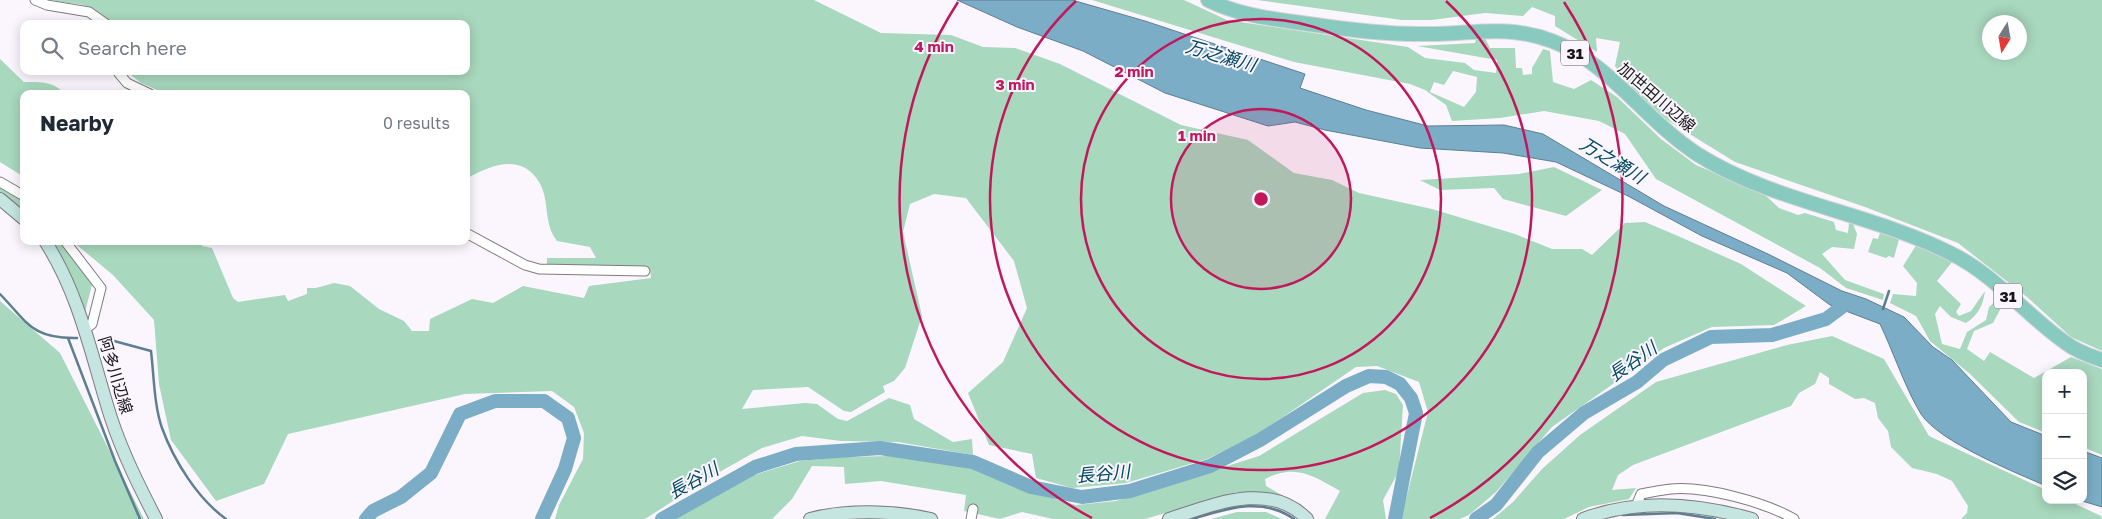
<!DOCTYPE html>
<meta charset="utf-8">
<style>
body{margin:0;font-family:"Golos Text","Noto Sans JP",sans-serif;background:#f6f6f7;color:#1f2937}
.controls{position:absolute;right:15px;bottom:15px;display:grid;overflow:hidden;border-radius:10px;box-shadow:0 2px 12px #0003}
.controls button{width:45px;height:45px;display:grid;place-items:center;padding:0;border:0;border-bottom:1px solid #e0e1e3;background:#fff;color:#1f2937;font:25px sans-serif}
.compass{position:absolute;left:1982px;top:15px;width:45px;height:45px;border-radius:50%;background:#fff;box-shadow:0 2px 12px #0003;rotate:191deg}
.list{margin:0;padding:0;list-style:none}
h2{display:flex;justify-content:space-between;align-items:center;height:65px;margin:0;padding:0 20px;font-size:21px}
h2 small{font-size:16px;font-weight:400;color:#747a83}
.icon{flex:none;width:28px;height:28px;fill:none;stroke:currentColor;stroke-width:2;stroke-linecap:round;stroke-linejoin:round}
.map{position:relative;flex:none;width:2102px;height:519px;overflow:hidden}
.search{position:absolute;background:#fff;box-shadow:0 2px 12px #0003;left:20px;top:20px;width:450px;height:55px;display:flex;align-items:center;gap:12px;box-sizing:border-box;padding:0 18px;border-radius:10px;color:#747a83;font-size:19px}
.panel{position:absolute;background:#fff;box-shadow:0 2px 12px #0003;left:20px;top:90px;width:450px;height:155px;border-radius:10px}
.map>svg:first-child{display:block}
.green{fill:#a8d8bd;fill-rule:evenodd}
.water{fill:#7badc6;stroke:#5d7f92}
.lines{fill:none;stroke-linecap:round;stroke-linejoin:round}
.stream{stroke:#5d7f92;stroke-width:2.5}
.river{stroke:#7badc6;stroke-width:14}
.street-casing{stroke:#7e7a81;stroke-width:11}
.secondary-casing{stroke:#7e7a81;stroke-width:14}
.primary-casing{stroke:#d5d5d5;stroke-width:16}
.street{stroke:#fff;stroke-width:9}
.secondary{stroke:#c4e5e0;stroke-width:12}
.primary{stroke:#89cac0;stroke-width:14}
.ring{fill:none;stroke:#c2185b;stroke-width:2.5}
.labels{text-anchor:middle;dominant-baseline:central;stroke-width:4;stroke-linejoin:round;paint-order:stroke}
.shield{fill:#fbf6fe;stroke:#5b585d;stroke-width:1}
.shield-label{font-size:15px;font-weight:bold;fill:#171518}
.street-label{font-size:16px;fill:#171518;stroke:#fbf6fe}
.water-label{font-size:18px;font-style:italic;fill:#014862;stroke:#fbf6fe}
.centre{fill:#c2185b;stroke:#fbf6fe;stroke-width:2.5}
.ring-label{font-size:15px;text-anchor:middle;font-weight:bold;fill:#c2185b;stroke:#fbf6fe;stroke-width:4;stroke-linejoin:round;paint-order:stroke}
</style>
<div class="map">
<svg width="2102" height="519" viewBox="0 0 2102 519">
<rect width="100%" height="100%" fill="#fbf6fe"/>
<!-- green -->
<path class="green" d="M51,0H814L881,33L951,35L983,47L1015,48L1060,64L1181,125L1248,140L1294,173L1332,180L1359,193L1432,209L1515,234L1552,249H1582L1592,255L1625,223L1645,222L1678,236L1741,264L1806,306L1774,325L1712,327L1664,348L1552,427L1496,492L1469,515L1460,519H1401L1428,412L1419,382L1377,366L1356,367L1257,435L1207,459L1126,483L1072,488L1036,478L1032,454L989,445L968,393L1003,362L1027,308L1014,261L966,198L934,194L910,204L903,232L922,316L905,368L894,381L883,386L885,392L851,412L844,411L808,387L753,390L742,409L805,403L817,404L838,419L847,421L889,398L910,405L914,419L953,442L972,439L973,455L898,442L841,441L802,436L762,448L709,478L645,519H555L559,505L583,459L584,433L574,407L552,391L465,394L288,434L264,484L216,501L171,440L159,384L154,320L113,275L72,241H201L202,246L212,248L233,298L238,302L285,295L288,301L307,294V288H316L334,283L350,286L379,309L404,321L412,331H429L430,319L472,299L493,303L523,286L584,298L589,286L651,278L650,269L636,267L547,265V258H596L590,247L557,241C543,223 550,200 539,182C521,152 489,166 466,179V94H166L141,83L126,71H466V24H111C90,0 80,6 51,0Z
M1092,0H1184L1227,20L1408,47L1425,58L1465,63L1474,70L1496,73L1497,60L1417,46L1475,43L1476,38H1485L1490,48H1515L1516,68H1522L1523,75L1532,74V68L1543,49L1550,51L1553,82L1574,89L1591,80L1617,97L1661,139L1696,165L1764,194L1779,208L1798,215L1805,213L1834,222L1836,230L1848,233L1849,223L1853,224L1857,234L1854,249L1832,247L1822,254L1845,280L1884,294L1883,300L1846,288L1820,268L1656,179L1625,134L1599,121L1544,111L1500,118L1452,121L1446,105L1425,90L1410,84L1294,62ZM1453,71L1477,77L1476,92L1464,107L1430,92L1434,82L1444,85Z
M1257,0H2102V351L2071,337L2027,297L1958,243L1865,207L1735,162L1667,120L1630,86L1615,66L1620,42L1596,38L1597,52L1555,26V16L1532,7L1523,16L1485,13L1432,20H1402ZM1990,22H2020V52H1990Z
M0,59L24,82C40,82 54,81 65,94H24V177L0,162Z
M1554,167L1602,190L1566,216L1503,199L1494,188L1440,190L1420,180L1519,174Z
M0,185L24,201V210L0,193Z
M1880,233L1899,239L1894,258L1889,256L1886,258L1868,252L1873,238L1878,239Z
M52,241H59L93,281L85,312L70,273Z
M1917,244L1952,262L1937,281L1961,304L1956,312L1959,316L1971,311L1985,291C1983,306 1978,315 1966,323L1951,317L1940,306L1935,314L1942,344L1960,349L1967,332L1986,320L1989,307L1997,300L2001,308L1993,323L1974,331L1967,349L1984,361L1990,352L2034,378L2071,357L2102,369V455L2083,447V373H2046V433L2019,422L1970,374L1930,341L1916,316L1890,303L1893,294L1916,296L1917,283L1903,266Z
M0,301L60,353L144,519H0Z
M1832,336L1884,359L1929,436L2046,490V500H2067L2101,516L2102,519H1961L1967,513L1968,506L1952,481L1937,474L1912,468L1891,447L1888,431L1878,418L1875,403L1864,398L1855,399L1829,384V378L1820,372L1815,384L1799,393L1791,406L1633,465L1618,475L1612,490L1636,488L1629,499L1589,507L1564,519H1493L1513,502L1542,469L1580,435L1656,382L1787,345Z
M1385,390L1396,394L1403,405L1399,471L1383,500L1386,519H1325L1340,491C1314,476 1295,463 1265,479L1266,486L1285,497L1237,492L1145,519H1053L1022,512L1000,519L964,511L966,495L881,481L845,484L844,467L812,466L792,499L772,519H673L744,478L800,461L843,457L891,456L967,466L1029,491L1076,505L1116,501L1259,456L1363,393Z
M1237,512H1266L1282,519H1211Z"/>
<!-- water -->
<path class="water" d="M957,0H1072L1145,21L1305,74L1300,88L1366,110L1428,126L1504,125L1543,134L1664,206L1768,254L1842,291L1866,299L1904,317L1933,347L1952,360L2011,422L2046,436V486C2015,472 1939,442 1921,414C1906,390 1893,351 1880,324L1830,305L1787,273L1702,236L1628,196L1556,162L1503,153L1420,148L1325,130L1295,122L1268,126L1165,93L1083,51L1017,27Z
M2083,451L2102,458V507L2079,500H2083Z"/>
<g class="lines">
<!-- stream -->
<path class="stream" d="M0,294C28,323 32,339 77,338
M1883,309L1889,291
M68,338L115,461L140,519
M103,338L151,351C154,376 154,405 162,428C174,461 198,499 226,519
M1623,515L1677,513L1715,519
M1192,519C1226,509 1262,496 1294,519"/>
<!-- river -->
<path class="river" d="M366,519L373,511L401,497L431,473L460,414L495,401H544L568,418L574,438L565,469L542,519
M662,519L755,467L796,454L880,448L973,462L1031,487L1082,497L1130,491L1210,466L1260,440L1346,386L1369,376L1386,377L1400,384L1411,398L1416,413L1395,519
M1476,519L1496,505L1538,452L1584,413L1637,382L1663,360L1711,337L1772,335L1826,319L1846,304"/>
<!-- street casing -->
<g class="street-casing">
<path id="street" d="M35,0L47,5L89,12L106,24
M117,71L127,83L150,94
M0,182L24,196
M466,233L525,265L539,269L645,271
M65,241L101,288L92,324L85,329
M1636,506L1641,494C1651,492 1661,490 1671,489C1705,486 1765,502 1794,519
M971,519L973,509"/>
</g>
<!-- secondary casing -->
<g class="secondary-casing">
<path id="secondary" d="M0,199L24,219
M45,241C80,295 92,358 111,418C123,454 139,486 156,519
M810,519C848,509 894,511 931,519
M1169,519C1213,505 1269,480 1307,519
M1583,519C1638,498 1696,503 1752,519"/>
</g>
<!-- primary casing -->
<g class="primary-casing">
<path id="primary" d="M1208,0C1240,16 1274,19 1309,24C1349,30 1388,35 1428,34C1474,34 1506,24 1552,41C1609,62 1646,121 1697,154C1772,202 1872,213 1952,254C1995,275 2027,316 2066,343C2076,351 2090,356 2102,360"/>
</g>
<!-- street -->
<use href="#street" class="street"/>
<!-- secondary -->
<use href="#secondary" class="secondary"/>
<!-- primary -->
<use href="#primary" class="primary"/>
</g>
<!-- distance rings -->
<circle cx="1261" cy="199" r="90" fill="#c2185b" fill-opacity=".12"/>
<g class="ring">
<circle cx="1261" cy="199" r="90"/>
<circle cx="1261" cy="199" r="180"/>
<path d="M1446 1A271 271 0 1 1 1076 1"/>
<path d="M1092 518A361 361 0 0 1 958 2M1564 2A361 361 0 0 1 1430 518"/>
</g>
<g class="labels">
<!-- shield labels -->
<g class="shield">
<rect x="1561" y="40.5" width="28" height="25" rx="4"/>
<rect x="1994" y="283.5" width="28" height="25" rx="4"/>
</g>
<g class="shield-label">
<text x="1575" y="53">31</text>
<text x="2008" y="296">31</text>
</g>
<!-- street labels -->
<g class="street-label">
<text transform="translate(1657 97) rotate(41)">加世田川辺線</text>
<text transform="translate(116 375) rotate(73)">阿多川辺線</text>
</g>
<!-- water labels -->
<g class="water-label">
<text transform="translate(1221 55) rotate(16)">万之瀬川</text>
<text transform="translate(1613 160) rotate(31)">万之瀬川</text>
<text transform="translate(1632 361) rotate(-35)">長谷川</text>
<text transform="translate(1103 473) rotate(-5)">長谷川</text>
<text transform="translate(693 480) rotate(-29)">長谷川</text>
</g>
</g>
<circle cx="1261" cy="199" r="8" class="centre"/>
<g class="ring-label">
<text x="934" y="52">4 min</text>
<text x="1134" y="77">2 min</text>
<text x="1015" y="90">3 min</text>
<text x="1197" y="141">1 min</text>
</g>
</svg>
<div class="controls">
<button>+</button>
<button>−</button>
<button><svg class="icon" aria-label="layers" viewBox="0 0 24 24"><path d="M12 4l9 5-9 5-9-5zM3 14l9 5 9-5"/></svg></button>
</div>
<svg class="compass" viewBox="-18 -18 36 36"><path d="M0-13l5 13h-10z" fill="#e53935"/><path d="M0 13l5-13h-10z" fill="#747a83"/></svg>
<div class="search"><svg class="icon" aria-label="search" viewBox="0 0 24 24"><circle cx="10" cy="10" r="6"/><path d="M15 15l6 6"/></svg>Search here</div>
<section class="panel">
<h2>Nearby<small>0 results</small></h2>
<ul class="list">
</ul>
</section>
</div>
